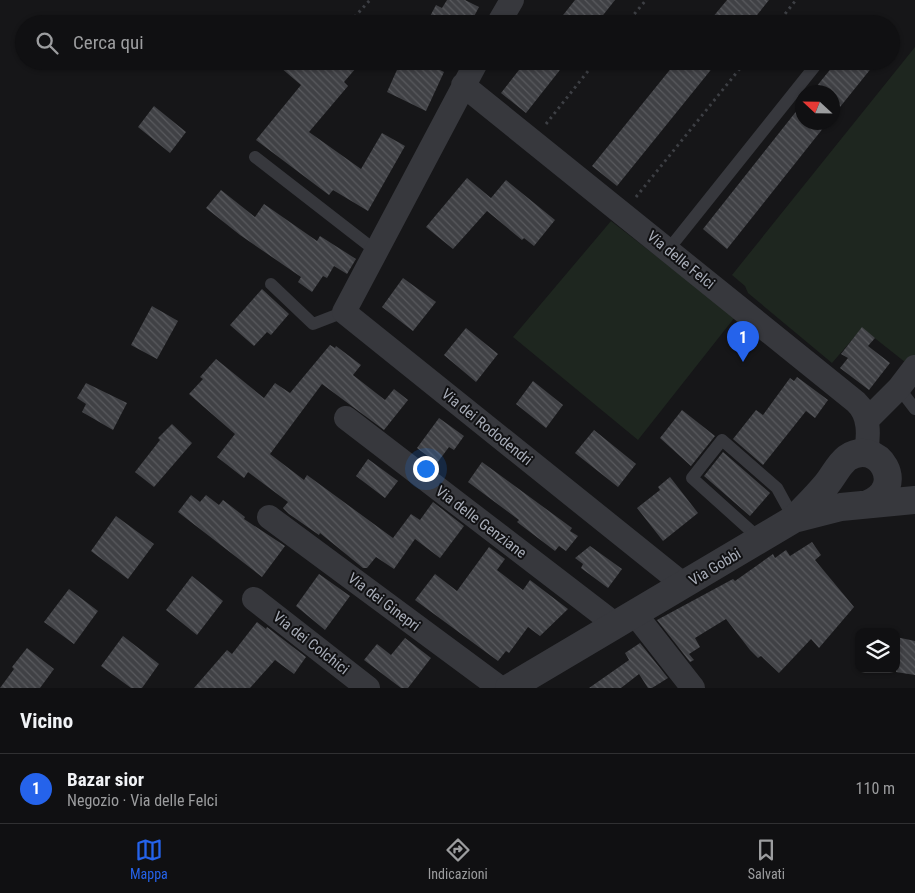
<!DOCTYPE html>
<html lang="it">
<meta charset="utf-8">
<style>
body{margin:0;font-family:"Roboto Condensed",sans-serif;background:#1e1e20;color:#f1f3f6}
.controls{position:absolute;right:15px;bottom:15px;display:grid;overflow:hidden;border-radius:10px;box-shadow:0 1px 4px #0004}
.controls button{width:45px;height:45px;display:grid;place-items:center;padding:0;border:0;border-bottom:1px solid #303032;background:#101012;color:#f1f3f6;font:25px sans-serif}
.compass{position:absolute;left:795px;top:85px;width:45px;height:45px;border-radius:50%;background:#101012;box-shadow:0 1px 4px #0004;rotate:292deg}
.you{position:absolute;left:425px;top:468px;width:18px;height:18px;margin:-12px;border:4px solid #fff;border-radius:50%;background:#1a73e8;box-shadow:0 0 0 8px #1a73e833}
.badge{display:grid;place-items:center;width:32px;height:32px;border-radius:50%;background:#2563eb;color:#fff;font-size:16px;font-weight:700}
.pin{position:absolute;translate:-50% -41px;filter:drop-shadow(0 1px 2px #0008)}
.pin::after{content:'';position:absolute;top:26px;width:18px;height:15px;background:inherit;clip-path:polygon(0 0,100% 0,50% 100%)}
.list{margin:0;padding:0;list-style:none}
h2{display:flex;justify-content:space-between;align-items:center;height:65px;margin:0;padding:0 20px;font-size:21px}
h2 small{font-size:16px;font-weight:400;color:#9c9d9f}
.list li{display:grid;grid-template-columns:32px 1fr auto;gap:15px;align-items:center;box-sizing:border-box;height:70px;padding:0 20px;border-top:1px solid #303032}
.list b{display:block;font-size:19px;white-space:nowrap}
.list p{margin:0;font-size:16px;white-space:nowrap;color:#9c9d9f}
.list em{font-size:16px;font-style:normal;color:#9c9d9f}
.icon{flex:none;width:28px;height:28px;fill:none;stroke:currentColor;stroke-width:2;stroke-linecap:round;stroke-linejoin:round}
.map{position:relative;flex:none;width:915px;height:688px;overflow:hidden}
.search{position:absolute;background:#101012;box-shadow:0 1px 4px #0004;left:15px;right:15px;top:15px;height:55px;display:flex;align-items:center;gap:12px;box-sizing:border-box;padding:0 18px;border-radius:28px;color:#9c9d9f;font-size:19px}
.sheet{height:135px;background:#101012}
nav{display:flex;justify-content:space-around;align-items:center;box-sizing:border-box;height:70px;border-top:1px solid #303032;background:#101012;font-size:14px;color:#9c9d9f}
nav a{display:grid;justify-items:center;gap:2px}
nav .on{color:#2563eb}
.map>svg:first-child{display:block}
.grass{fill:#1e261f}
.building{fill:url(#building-back-hatch)}
.lines{fill:none;stroke-linecap:round;stroke-linejoin:round}
.path{stroke:#3d3f44;stroke-width:3;stroke-dasharray:2.5 4;stroke-linecap:butt}
.service{stroke:#37383d;stroke-width:12}
.minor{stroke:#37383d;stroke-width:24}
.tertiary{stroke:#37383d;stroke-width:28}
.labels{text-anchor:middle;dominant-baseline:central;stroke-width:4;stroke-linejoin:round;paint-order:stroke}
.street-label{font-size:15px;fill:#a8adb8;stroke:#111113}
</style>
<div class="map">
<svg width="915" height="688" viewBox="0 0 915 688">
<defs>
<pattern id="building-back-hatch" width="6" height="6" patternUnits="userSpaceOnUse" patternTransform="scale(1.25)"><rect width="6" height="6" fill="#404145"/><path d="M-1 5l2 2M0 0l6 6M5-1l2 2" fill="none" stroke="#595a5e"/></pattern>
</defs>
<rect width="100%" height="100%" fill="#161618"/>
<!-- grass -->
<path class="grass" d="M915,47V370L862,328L832,363L748,293L745,286L732,275Z
M611,221L735,317L638,440L513,337Z"/>
<!-- building -->
<path class="building" d="M447,0H465L479,7L470,24H426L436,5L442,8Z
M575,0H615L596,24H556Z
M727,0H769L750,24H707Z
M273,61H362L344,82L348,86L309,132L361,169L382,133L405,146L368,211L333,190L329,195L256,140L301,85Z
M401,61H422L444,72L426,111L387,92Z
M526,61H567L526,113L501,93Z
M677,61H718L617,186L592,166Z
M837,61H877L832,117V92H812Z
M802,104V122H828L727,249L703,229Z
M154,106L186,132L170,153L138,127Z
M467,178L491,198L506,180L555,220L534,246L524,238L522,240L487,211L453,249L426,227Z
M221,190L255,217L264,204L317,241L320,236L356,259L347,274L334,266L327,278L323,276L312,292L298,282L301,277L240,235L206,208Z
M403,278L436,302L413,331L382,307Z
M262,289L289,314L271,335L267,332L254,346L230,325Z
M152,306L178,321L157,359L131,345Z
M862,327L875,338L868,346L890,363L869,390L840,368L848,358L841,354Z
M466,328L498,354L476,382L444,355Z
M330,345L335,348L336,346L361,365L353,375L385,400L394,389L408,400L384,430L322,384L270,454L304,480L307,475L393,538L411,514L420,520L433,502L464,526L440,558L415,539L394,569L376,557L367,568H363L320,533L319,535L289,514L283,508L288,502L248,472L244,478L217,457L235,434L189,394L203,379L200,377L216,359L264,398L275,383L290,393Z
M797,377L828,400L815,418L806,411L763,465L733,439L756,410L763,415L790,378L794,381Z
M533,381L563,405L546,428L516,404Z
M86,383L127,403L113,430L82,412L86,404L77,398Z
M682,410L715,436L691,466L660,438Z
M439,418L464,436L454,450L449,447L437,463L417,448Z
M172,424L192,443L154,487L135,472L160,440L158,438Z
M594,430L636,464L618,487L575,453Z
M723,452L770,493L750,516L704,476Z
M368,459L398,481L385,498L356,476Z
M482,462L572,528L570,531L578,536L566,551L559,546L555,551L517,522L519,520L468,482Z
M670,477L698,513L663,541L637,508L660,490L658,487Z
M191,495L200,502L206,495L219,505L223,500L245,517L244,519L285,546L262,577L178,512Z
M116,516L154,544L128,579L91,551Z
M812,542L821,555L815,560L854,607L819,648L811,639L779,673L761,656L758,658L750,650L726,619L695,638L700,647L689,654L694,660L690,662L657,620L733,579L735,581L773,554L775,558L786,550L790,556Z
M590,546L622,569L608,588L581,568L583,564L575,558Z
M489,547L505,559L497,570L523,590L530,580L568,609L540,636L528,627L509,653L506,651L498,661L415,600L435,574L457,591Z
M319,574L350,596L325,630L296,606Z
M192,576L223,601L197,635L166,610Z
M69,589L98,611L74,644L44,622Z
M257,622L266,629L267,627L306,657L294,674L275,660L250,688H194L227,650L232,654Z
M123,636L159,664L142,688H131L101,666Z
M896,637L915,641V675L896,672Z
M405,638L431,658L408,688H401L364,660L377,644L391,655Z
M640,643L668,678L652,688H648L639,674L621,688H589L629,660L625,653Z
M27,648L54,669L40,688H0L14,669L12,667Z"/>
<g class="lines">
<!-- path -->
<path class="path" d="M350,22L370,0
M626,24L646,0
M777,24L796,0
M546,124L596,61
M636,197L746,61"/>
<!-- service -->
<path class="service" d="M849,24L850,22
M255,157L376,251
M668,250L819,61
M271,284L313,324L344,312
M899,388L915,409
M758,541L751,531L692,478L722,440L777,488L794,519"/>
<!-- minor -->
<path class="minor" d="M498,24L512,0
M477,61L344,312L684,585
M463,85L856,402C870,415 869,435 866,453
M346,418L616,625
M867,420L899,388L915,367
M269,517L500,688
M254,599L368,688
M635,614L693,688"/>
<!-- tertiary -->
<path class="tertiary" d="M794,519L841,507L915,500
M509,688L794,519C805,508 816,497 826,485C833,477 838,465 847,458C878,437 909,487 868,504"/>
</g>
<g class="labels">
<!-- street labels -->
<g class="street-label">
<text transform="translate(681 260) rotate(39)">Via delle Felci</text>
<text transform="translate(487 427) rotate(39)">Via dei Rododendri</text>
<text transform="translate(481 522) rotate(37)">Via delle Genziane</text>
<text transform="translate(715 567) rotate(-31)">Via Gobbi</text>
<text transform="translate(384 602) rotate(37)">Via dei Ginepri</text>
<text transform="translate(311 643) rotate(38)">Via dei Colchici</text>
</g>
</g>
</svg>
<div class="controls">
<button><svg class="icon" aria-label="layers" viewBox="0 0 24 24"><path d="M12 4l9 5-9 5-9-5zM3 14l9 5 9-5"/></svg></button>
</div>
<svg class="compass" viewBox="-18 -18 36 36"><path d="M0-13l5 13h-10z" fill="#e53935"/><path d="M0 13l5-13h-10z" fill="#9c9d9f"/></svg>
<div class="you"></div>
<div class="pin badge" style="left:743px;top:362px">1</div>
<div class="search"><svg class="icon" aria-label="search" viewBox="0 0 24 24"><circle cx="10" cy="10" r="6"/><path d="M15 15l6 6"/></svg>Cerca qui</div>
</div>
<section class="sheet">
<h2>Vicino<small></small></h2>
<ul class="list">
<li><span class="badge">1</span><div><b>Bazar sior</b><p>Negozio · Via delle Felci</p></div><em>110 m</em></li>
</ul>
</section>
<nav>
<a class="on"><svg class="icon" aria-label="map" viewBox="0 0 24 24"><path d="M3 6l6-2 6 2 6-2v14l-6 2-6-2-6 2zM9 4v14M15 6v14"/></svg>Mappa</a>
<a><svg class="icon" aria-label="directions" viewBox="0 0 24 24"><path d="M12 3l9 9-9 9-9-9zM9 14v-3h6M13 9l2 2-2 2"/></svg>Indicazioni</a>
<a><svg class="icon" aria-label="saved" viewBox="0 0 24 24"><path d="M7 4h10v16l-5-4-5 4z"/></svg>Salvati</a>
</nav>
